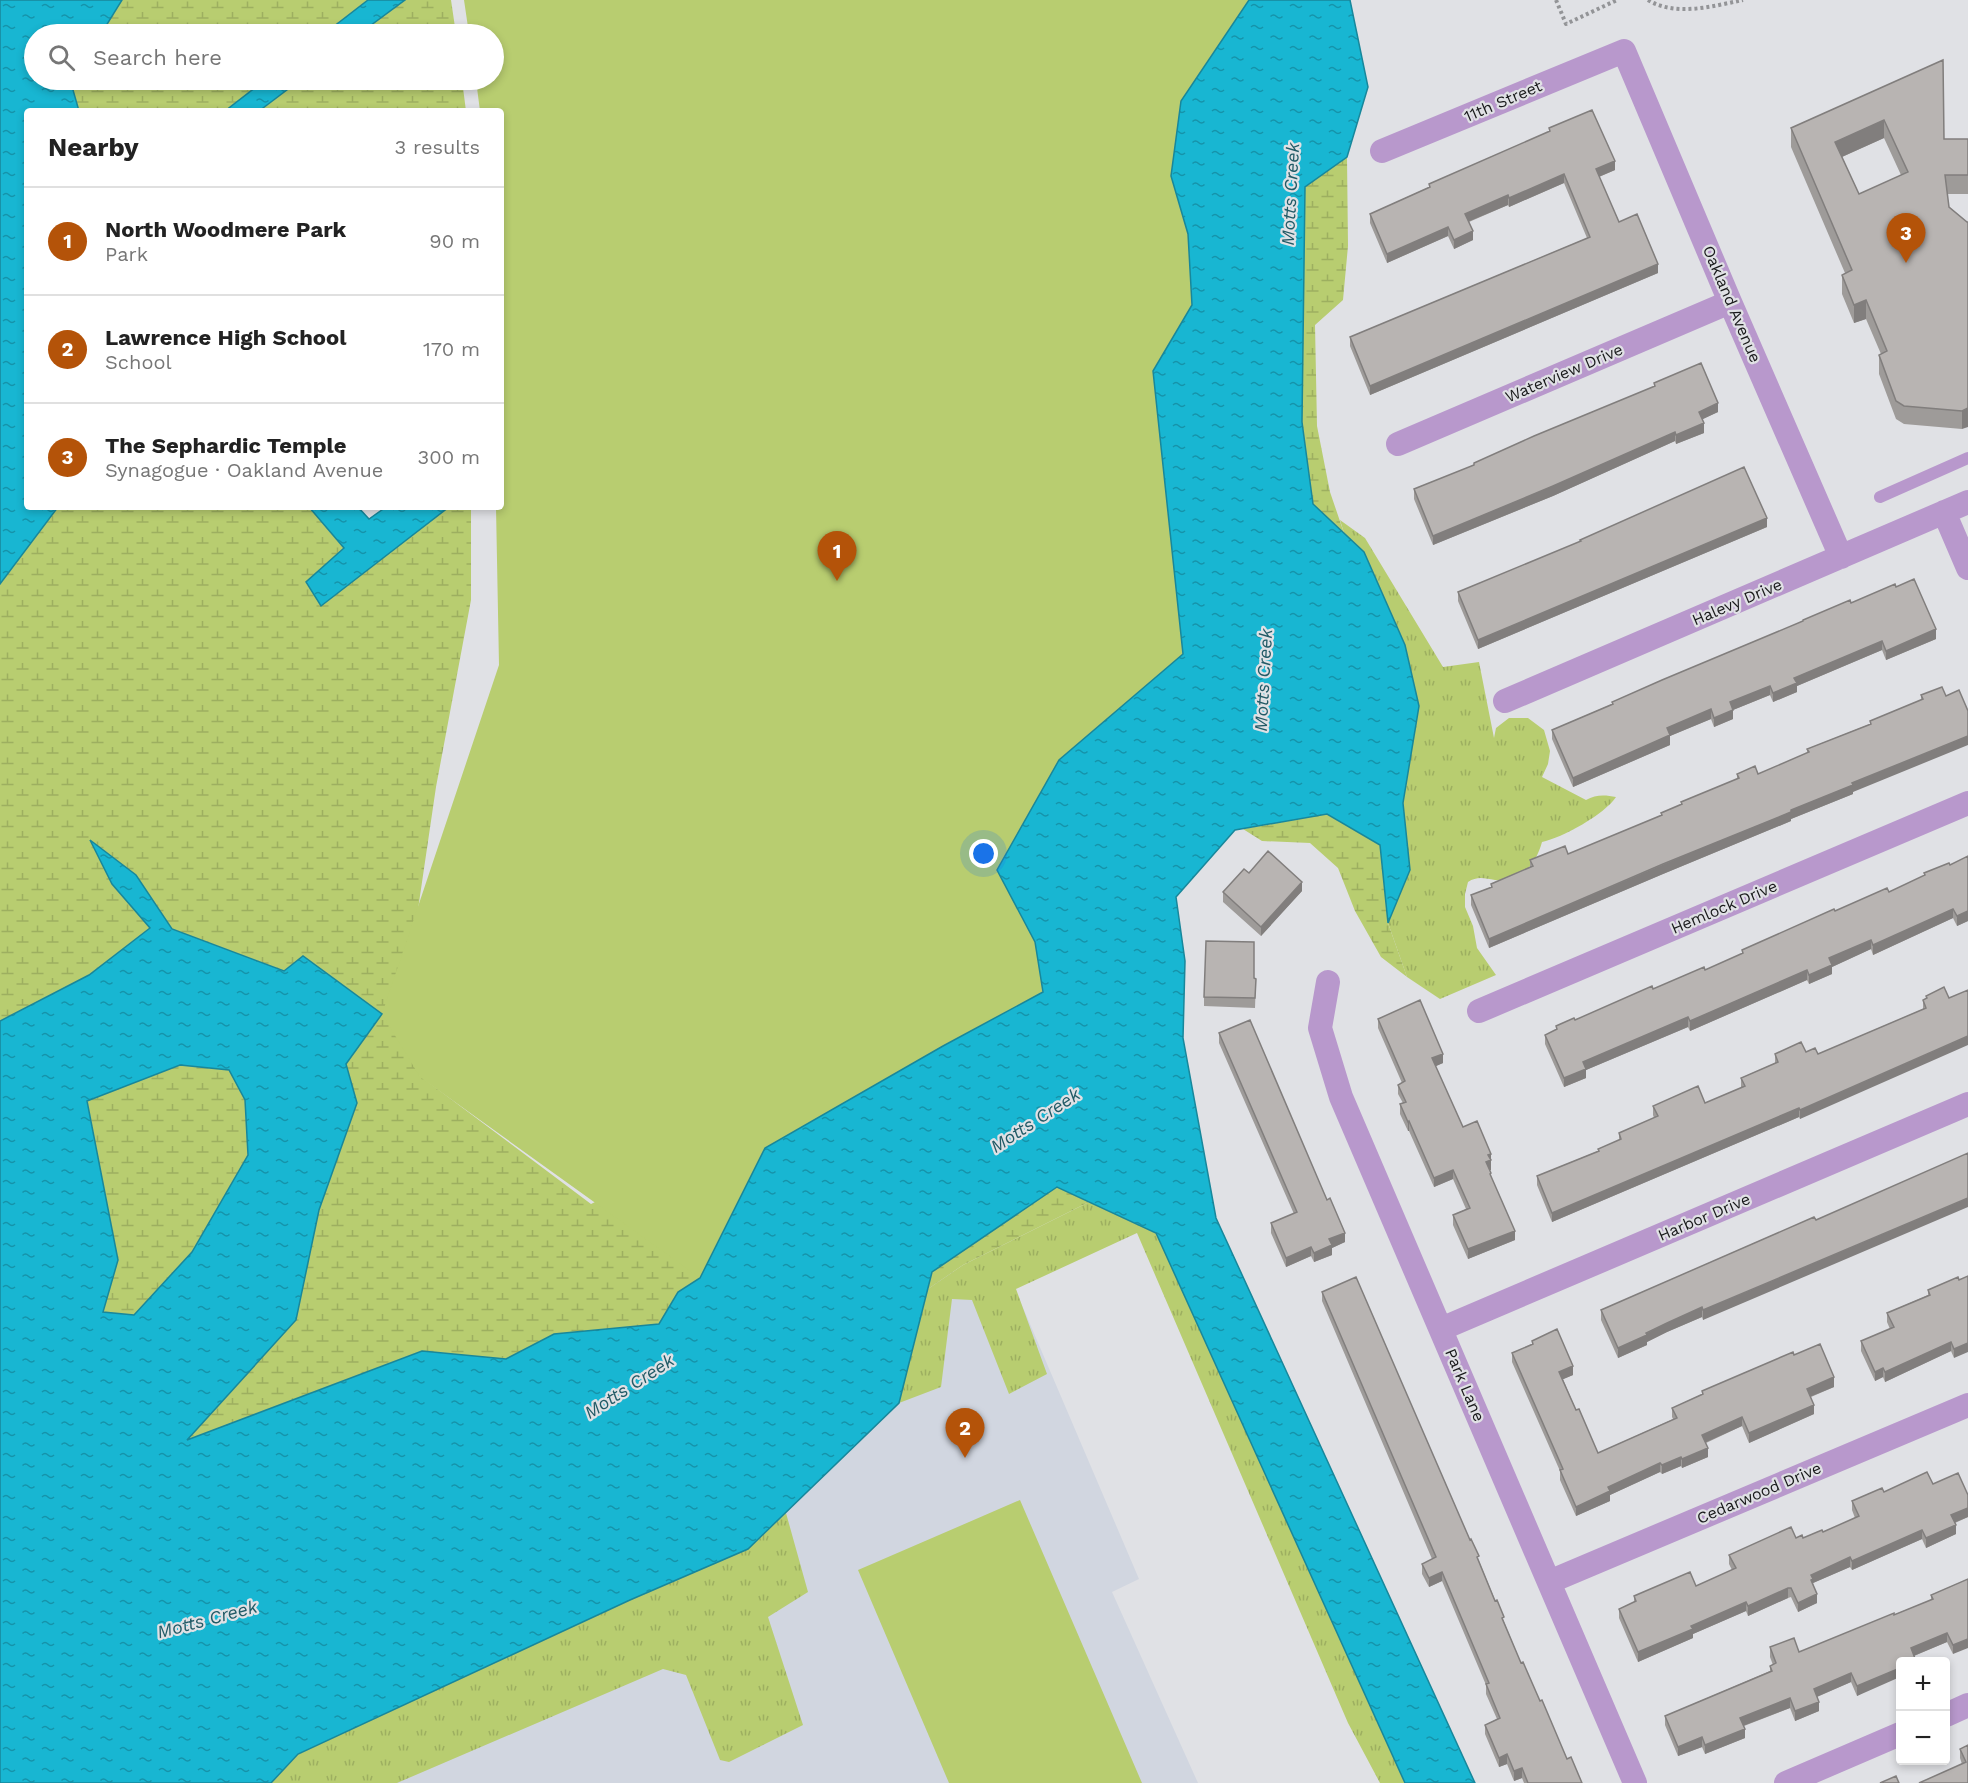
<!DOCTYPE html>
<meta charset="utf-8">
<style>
body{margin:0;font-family:"Work Sans",sans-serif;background:#f2f2f2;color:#222}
.controls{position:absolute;right:18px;bottom:18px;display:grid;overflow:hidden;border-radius:6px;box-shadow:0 3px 9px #0003}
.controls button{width:54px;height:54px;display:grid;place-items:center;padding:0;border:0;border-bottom:2px solid #e0e0e0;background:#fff;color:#222;font:30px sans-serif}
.you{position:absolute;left:984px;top:854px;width:21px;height:21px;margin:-15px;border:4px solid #fff;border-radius:50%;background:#1a73e8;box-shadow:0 0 0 9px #1a73e833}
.badge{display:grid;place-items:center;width:39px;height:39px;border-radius:50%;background:#b45309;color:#fff;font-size:20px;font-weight:700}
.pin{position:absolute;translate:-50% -50px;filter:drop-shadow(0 2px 3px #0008)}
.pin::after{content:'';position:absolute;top:32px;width:21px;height:18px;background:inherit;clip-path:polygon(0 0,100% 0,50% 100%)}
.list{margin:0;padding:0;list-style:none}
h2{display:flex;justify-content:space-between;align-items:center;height:78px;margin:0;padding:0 24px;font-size:26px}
h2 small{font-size:20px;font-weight:400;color:#767676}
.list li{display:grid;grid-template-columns:39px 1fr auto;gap:18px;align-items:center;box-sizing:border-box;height:108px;padding:0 24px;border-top:2px solid #e0e0e0}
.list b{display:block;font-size:22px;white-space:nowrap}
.list p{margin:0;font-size:20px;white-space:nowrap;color:#767676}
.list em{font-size:20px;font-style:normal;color:#767676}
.icon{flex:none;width:33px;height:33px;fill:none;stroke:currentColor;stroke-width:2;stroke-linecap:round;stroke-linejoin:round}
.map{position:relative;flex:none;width:1968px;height:1783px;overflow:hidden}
.search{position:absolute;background:#fff;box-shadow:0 3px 9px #0003;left:24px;top:24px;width:480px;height:66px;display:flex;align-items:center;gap:15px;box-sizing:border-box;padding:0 21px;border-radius:33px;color:#767676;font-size:22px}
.panel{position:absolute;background:#fff;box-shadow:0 3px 9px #0003;left:24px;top:108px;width:480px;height:402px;border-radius:6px}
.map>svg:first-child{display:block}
.built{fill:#d1d6e0}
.grass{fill:url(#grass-tufts)}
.wetland{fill:url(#wetland-marsh)}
.park{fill:#b8cd70}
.water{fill:url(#water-ripples);stroke:#18879b;stroke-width:1.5;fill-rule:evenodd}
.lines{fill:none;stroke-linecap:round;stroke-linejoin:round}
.path{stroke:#939497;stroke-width:4;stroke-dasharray:3 3;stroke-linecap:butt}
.lane{stroke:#b898cc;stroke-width:12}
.street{stroke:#b898cc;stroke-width:24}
.wall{fill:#9e9b99;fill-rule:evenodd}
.shaded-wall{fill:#817e7d}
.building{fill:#b8b4b2;stroke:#817e7d;stroke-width:1.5;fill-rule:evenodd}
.labels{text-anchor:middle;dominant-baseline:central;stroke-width:4.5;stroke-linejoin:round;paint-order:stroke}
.street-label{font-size:16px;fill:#18191a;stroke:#e0e1e5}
.water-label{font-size:18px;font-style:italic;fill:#215a66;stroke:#e0e1e5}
</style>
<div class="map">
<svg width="1968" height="1783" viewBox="0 0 1968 1783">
<defs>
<pattern id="grass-tufts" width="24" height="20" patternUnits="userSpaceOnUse" patternTransform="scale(1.5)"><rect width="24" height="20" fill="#b8cd70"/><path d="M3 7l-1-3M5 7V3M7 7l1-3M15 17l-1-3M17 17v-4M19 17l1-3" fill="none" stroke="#9daf60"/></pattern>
<pattern id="wetland-marsh" width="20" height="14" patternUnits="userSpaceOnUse" patternTransform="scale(1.5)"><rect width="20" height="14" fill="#b8cd70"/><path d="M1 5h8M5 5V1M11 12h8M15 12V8" fill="none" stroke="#9daf60"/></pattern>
<pattern id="water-ripples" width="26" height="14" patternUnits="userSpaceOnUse" patternTransform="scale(1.5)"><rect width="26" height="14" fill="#18b6d2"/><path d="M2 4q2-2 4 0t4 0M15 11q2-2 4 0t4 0" fill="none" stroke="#1593aa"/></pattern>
</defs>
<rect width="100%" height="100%" fill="#e0e1e5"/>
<!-- built -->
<path class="built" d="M932,1272L1009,1275L1139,1579L1112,1592L1198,1783H271L899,1403Z"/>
<!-- grass -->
<path class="grass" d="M1340,520L1365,538L1443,667L1479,662L1494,738L1496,728L1509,718H1528L1544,730L1550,751L1548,764L1542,777L1586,800C1596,794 1606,795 1616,797C1605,814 1562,838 1542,842C1536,864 1521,883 1495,880C1484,878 1477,876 1468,882L1465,894V907L1473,926L1477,948L1496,975L1440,999L1407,977L1388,923L1410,870L1403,803L1419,706L1405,645L1364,552L1344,533Z
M1089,1202L1156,1233L1405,1783H1380L1348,1723L1137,1233L1016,1289L1047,1374L1009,1394L972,1300L952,1299L941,1387L899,1403L928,1289L963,1265Z
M786,1513L808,1592L768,1617L803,1725L729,1762L720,1760L686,1675L663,1669L397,1783H271L298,1754L630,1600L748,1549Z"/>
<!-- wetland -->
<path class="wetland" d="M122,0H368L324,34H101Z
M405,0H451L456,34H359Z
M1113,0H1249L1181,101L1171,176L1188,234L1192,305L1153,371L1184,654L1059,760L998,870L1035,942L1043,992L943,1046L765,1148L700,1278L678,1292L659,1324L554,1334L506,1359L422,1351L185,1441L296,1320L319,1210L357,1103L346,1064L382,1014L303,956L284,971L172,929L136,875L91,842L112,884L150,928L89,975L0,1021V584L58,507H309L344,548L306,582L321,605L449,507H471V600L436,787L406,991L420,1076L591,1204L717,1142L871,1030L925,997L959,849L1096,634L1143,534L1093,406L1095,267L1119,213L1101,87Z
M73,80H265L225,111H79L71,83Z
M300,80H462L466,111H259Z
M1347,157L1348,246L1343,300L1315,325L1317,426L1330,492L1344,533L1313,504L1302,422L1305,187Z
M1327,814L1380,845L1388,923L1407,977L1381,957L1355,911L1338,868L1310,843L1262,841L1243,829Z
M180,1065L229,1070L245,1100L248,1155L192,1252L134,1315L103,1312L118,1260L87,1100Z
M1057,1187L1089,1202L963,1265L928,1289L932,1272Z"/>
<!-- park -->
<path class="park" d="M464,0H1249L1181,101L1171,176L1188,234L1192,305L1153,371L1184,654L1059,760L998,870L1035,942L1043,992L943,1046L765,1148L700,1278L420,1077L382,1014L499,665L496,507H501V111H480L476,80H494V34H469Z
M1020,1500L1142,1783H949L858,1570Z"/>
<!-- water -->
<path class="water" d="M0,0H122L101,34H34V80H73L71,83L79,111H27V507H58L0,584Z
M368,0H405L359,34H324Z
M1249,0H1350L1368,87L1347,157L1305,187L1302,422L1313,504L1364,552L1405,645L1419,706L1403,803L1410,870L1388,923L1380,845L1327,814L1235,830L1176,897L1185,961L1183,1038L1216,1218L1475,1783H1405L1156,1233L1057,1187L932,1272L899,1403L748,1549L630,1600L298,1754L271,1783H0V1021L89,975L150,928L112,884L90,840L136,875L172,929L284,971L303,956L382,1014L346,1064L357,1103L319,1210L296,1320L187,1440L422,1351L506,1359L554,1334L659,1324L678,1292L700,1278L765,1148L943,1046L1043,992L1035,942L997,870L1059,760L1183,654L1153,371L1192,305L1188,234L1171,176L1181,101ZM180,1065L229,1070L245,1100L248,1155L192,1252L134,1315L103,1312L118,1260L87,1101Z
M265,80H300L259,111H225Z
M309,507H358L369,519L386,507H449L321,606L306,582L344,548Z"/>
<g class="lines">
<!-- path -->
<path class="path" d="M1556,0L1566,24L1617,0
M1648,0C1676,17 1713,6 1743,0"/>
<!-- lane -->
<path class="lane" d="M1880,497L1968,458"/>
<!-- street -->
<path class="street" d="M1382,151L1624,51L1730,302L1841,557
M1398,444L1730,302
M1944,512L1968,568
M1505,701L1968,502
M1328,982L1320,1028L1341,1097L1635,1783
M1479,1011L1968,803
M1441,1329L1968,1104
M1549,1582L1968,1405
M1946,1715L1968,1705
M1786,1783L1900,1734"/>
</g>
<!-- wall -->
<path class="wall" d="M1943,60L1944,139H1968V194H1947L1949,207L1967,222L1962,429L1904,424L1896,419L1879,374V355L1881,354L1866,319L1854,323L1842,294V275L1845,273L1791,147V128ZM1884,138L1901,175L1859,194L1842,157Z
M1549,128L1615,170L1599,177L1619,222L1658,273L1370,395L1350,346V337L1587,238L1564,183L1509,207L1508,205L1469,222L1473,240L1454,249L1448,236L1387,263L1370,223V214L1429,187V184L1549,132Z
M1654,383L1718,412L1702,419L1704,433L1676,444L1675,441L1553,496L1433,545L1414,499V489L1474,465V463L1654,387Z
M1767,527L1478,649L1458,601V592L1580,542V540Z
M1896,587L1936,639L1886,660L1882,650L1797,686V692L1773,702L1770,695L1733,710V719L1714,727L1711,719L1670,736V745L1573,787L1552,739V730L1612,704V702L1803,622V620Z
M1942,687L1853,792V794L1791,819V821L1663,874L1489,948L1471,905V895L1491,887V884L1530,867V860L1568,854L1661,816V813L1681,805V802L1737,779V774H1758L1807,753V749L1870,724V721L1921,700V695Z
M1968,856V921L1957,926L1953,918L1873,955L1871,949L1832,967V974L1809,984L1807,980L1690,1031L1688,1027L1586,1070V1078L1564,1087L1545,1044V1035L1556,1030V1026L1575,1020L1653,989L1705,970L1742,954V950L1835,911L1889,892L1924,876V873L1950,865Z
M1249,873L1302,891L1261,936L1223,902V892Z
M1254,978L1256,979L1255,1008L1204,1006V997Z
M1926,996L1949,998L1800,1119L1799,1117L1552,1222L1537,1185V1176L1598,1151V1149L1619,1140V1133L1654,1118L1653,1115V1106L1705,1103L1741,1088V1078L1775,1063V1054L1806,1052L1818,1054L1923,1009V1000L1926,999Z
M1378,1019L1443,1063L1435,1066L1463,1127L1491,1163V1170H1490L1491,1177L1515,1240L1468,1259L1453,1225V1215L1466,1209L1453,1179L1434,1187L1409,1131H1408L1400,1114V1104L1403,1103L1398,1094V1085L1402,1083L1378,1028Z
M1219,1033L1345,1242L1332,1248V1255L1314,1262L1311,1256L1286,1267L1271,1233V1223L1294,1214L1219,1043Z
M1814,1217L1703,1320L1702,1317L1667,1332L1647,1342V1345L1618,1358L1601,1320V1310Z
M1958,1277L1954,1358L1951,1351L1885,1382L1883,1377L1875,1381L1861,1351V1341L1890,1329L1887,1322V1313L1928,1295V1290Z
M1322,1292L1479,1561L1521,1663L1567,1759L1582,1783H1524L1522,1778L1514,1781L1507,1764L1499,1767L1485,1734V1725L1497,1719L1486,1694V1685L1442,1581L1429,1587L1422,1574V1564L1432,1559L1322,1301Z
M1532,1341L1573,1375L1563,1379L1576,1410L1598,1453L1673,1419L1672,1417V1408L1702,1394V1391L1794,1355L1834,1387L1811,1397L1814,1414L1749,1443L1742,1426L1706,1443L1708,1457L1682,1468L1681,1466L1662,1474L1660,1472L1610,1495V1501L1576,1516L1560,1480V1471L1512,1362V1353L1532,1344Z
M1933,1484L1968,1495V1517L1955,1523L1956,1534L1926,1548L1922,1539L1852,1570L1850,1567L1813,1583L1817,1603L1798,1612L1791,1597L1788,1598L1748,1616L1746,1611L1693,1634V1638L1638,1662L1619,1618V1609L1634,1602V1596L1696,1586L1732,1570L1729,1564V1555L1796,1538H1803L1823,1532L1855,1518L1852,1510V1501L1884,1492Z
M1968,1579L1953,1654L1947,1642L1914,1656L1916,1662L1857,1696L1851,1682L1817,1697L1819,1711L1795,1721L1790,1708L1744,1726L1745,1738L1705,1754L1702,1747L1678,1756L1665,1725V1716L1770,1671V1666L1773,1665L1770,1657V1647L1799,1652L1931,1600V1595Z
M1968,1745V1783L1960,1758V1749Z"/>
<!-- shaded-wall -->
<path class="shaded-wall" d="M1884,120V138L1835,160V142Z
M1615,161V170L1596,178V169Z
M1564,174V183L1509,207V198Z
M1508,195V205L1465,223V214Z
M1448,227V236L1387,263V254Z
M1473,231V240L1454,249V240Z
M1658,264V273L1370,395V386Z
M1866,300V319L1854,323V305Z
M1718,403V412L1699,421V412Z
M1968,408V427L1962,429V411Z
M1704,423V433L1676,444V435Z
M1675,432V441L1553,496L1433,545V536Z
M1767,518V527L1478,649V640Z
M1936,629V639L1886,660V651Z
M1882,641V650L1797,686V692L1773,702V693L1794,678Z
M1770,686V695L1733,710V719L1714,727V718L1730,702Z
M1711,709V719L1670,736V745L1573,787V778L1667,728Z
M1968,736V745L1853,792V794L1791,819V821L1663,874L1489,948V939L1791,810L1852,783Z
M1302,882V891L1261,936V927Z
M1953,909V918L1873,955V945Z
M1968,911V921L1957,926V916Z
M1871,940V949L1832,967V974L1809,984V975L1829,958Z
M1807,970V980L1690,1031V1021Z
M1688,1017V1027L1586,1070V1078L1564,1087V1078L1583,1062Z
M1968,1036V1045L1800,1119V1110Z
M1443,1054V1063L1432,1068V1058Z
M1799,1108V1117L1552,1222V1213Z
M1409,1121V1131H1408V1122Z
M1491,1154V1170L1486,1171V1162L1488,1155Z
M1453,1170V1179L1434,1187V1178Z
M1968,1198V1207L1703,1320V1310Z
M1515,1231V1240L1468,1259V1249Z
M1345,1233V1242L1332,1248V1255L1314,1262V1253L1329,1239Z
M1311,1247V1256L1286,1267V1258Z
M1702,1307V1317L1667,1332L1647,1342V1345L1618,1358V1348L1667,1323Z
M1951,1342V1351L1885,1382V1372Z
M1968,1343V1352L1954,1358V1349Z
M1573,1366V1375L1559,1381V1372Z
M1883,1368V1377L1875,1381V1372Z
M1834,1377V1387L1807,1398V1389Z
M1814,1405V1414L1749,1443V1433Z
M1742,1417V1426L1702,1444V1435Z
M1708,1448V1457L1682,1468V1459Z
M1681,1457V1466L1662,1474V1465Z
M1660,1463V1472L1610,1495V1501L1576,1516V1507L1608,1487Z
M1968,1508V1517L1951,1524V1515Z
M1956,1525V1534L1926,1548V1538Z
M1922,1530V1539L1852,1570V1561Z
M1850,1557V1567L1813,1583V1588L1811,1589V1575Z
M1442,1572V1581L1429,1587V1578Z
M1788,1588V1598L1748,1616V1606Z
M1817,1594V1603L1798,1612V1603Z
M1746,1602V1611L1693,1634V1638L1638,1662V1652L1691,1626Z
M1947,1633V1642L1911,1657V1648Z
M1968,1639V1648L1953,1654V1645Z
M1900,1668V1677L1857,1696V1686Z
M1851,1673V1682L1814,1698V1689Z
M1790,1698V1708L1740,1727V1718Z
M1819,1702V1711L1795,1721V1711Z
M1745,1729V1738L1705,1754V1745Z
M1702,1737V1747L1678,1756V1747Z
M1507,1754V1764L1499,1767V1758Z
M1522,1768V1778L1514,1781V1771Z"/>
<!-- building -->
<path class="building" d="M1943,60L1944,139H1968V175H1945L1949,207L1967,222H1968V408L1962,411L1904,406L1896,401L1879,355L1887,351L1866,300L1854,305L1842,275L1852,270L1791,128ZM1884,120L1908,172L1859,194L1835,142Z
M1592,110L1615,161L1596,169L1619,222L1637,214L1658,264L1370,386L1350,337L1590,237L1564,174L1509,198L1508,195L1465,214L1473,231L1454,240L1448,227L1387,254L1370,214L1430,187L1429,184L1550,131L1549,128Z
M1701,363L1718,403L1699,412L1704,423L1676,435L1675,432L1553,486L1433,536L1414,489L1474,465V463L1534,436L1655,386L1654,383Z
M1744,467L1767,518L1478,640L1458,592L1581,541L1580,540Z
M1914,579L1936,629L1886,651L1882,641L1794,678L1797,683L1773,693L1770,686L1730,702L1733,710L1714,718L1711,709L1667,728L1670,735L1573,778L1552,730L1613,704L1612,702L1662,680L1803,621V620L1850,600L1851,603L1895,584L1896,587Z
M1942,687L1946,696L1959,690L1968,711V736L1852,783L1853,785L1791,810V812L1663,864L1489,939L1471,895L1492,887L1491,884L1533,866L1530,860L1565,846L1568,854L1662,815L1661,813L1682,804L1681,802L1739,778L1737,774L1755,766L1758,774L1809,752L1807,749L1871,724L1870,721L1923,699L1921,695Z
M1268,851L1302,882L1261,927L1223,892L1244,869L1249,873Z
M1968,856V911L1957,916L1953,909L1873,945L1871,940L1829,958L1832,965L1809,975L1807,970L1690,1021L1688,1017L1583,1062L1586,1069L1564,1078L1545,1035L1557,1029L1556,1026L1574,1018L1575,1020L1652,986L1653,989L1704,967L1705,970L1743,953L1742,950L1834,909L1835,911L1887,888L1889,892L1925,875L1924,873L1949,863L1950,865Z
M1206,941L1254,942V978L1256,979L1255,998L1204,997Z
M1944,987L1949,998L1968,990V1036L1800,1110L1799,1108L1552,1213L1537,1176L1599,1151L1598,1149L1621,1139L1619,1133L1658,1116L1653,1106L1698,1086L1705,1103L1745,1086L1741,1078L1778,1062L1775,1054L1801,1042L1806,1052L1815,1048L1818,1054L1926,1008L1923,1000L1927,998L1926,996Z
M1420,1000L1443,1054L1432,1058L1463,1127L1477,1121L1491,1154L1488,1155L1491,1160L1486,1162L1491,1173L1490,1174L1515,1231L1468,1249L1453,1215L1470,1208L1453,1170L1434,1178L1409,1121L1408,1122L1400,1104L1406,1102L1398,1085L1405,1081L1378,1019Z
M1250,1020L1327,1200L1330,1198L1345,1233L1329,1239L1332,1245L1314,1253L1311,1247L1286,1258L1271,1223L1297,1212L1219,1033Z
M1968,1153V1198L1703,1310L1702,1307L1667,1323L1646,1333L1647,1335L1618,1348L1601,1310L1814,1217L1816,1220Z
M1968,1276V1343L1954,1349L1951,1342L1885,1372L1883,1368L1875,1372L1861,1341L1894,1327L1887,1313L1930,1295L1928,1290L1958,1277L1959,1280Z
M1356,1277L1470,1540L1471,1539L1479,1556L1477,1557L1495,1601L1497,1600L1504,1617L1502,1618L1521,1663L1523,1662L1540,1701L1542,1700L1567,1759L1571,1757L1582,1783H1528L1522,1768L1514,1771L1507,1754L1499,1758L1485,1725L1500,1718L1486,1684L1489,1683L1442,1572L1429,1578L1422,1564L1436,1557L1322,1292Z
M1557,1329L1573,1366L1559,1372L1576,1410L1579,1409L1598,1453L1677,1418L1672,1408L1703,1394L1702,1391L1793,1352L1794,1355L1820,1344L1834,1377L1807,1389L1814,1405L1749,1433L1742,1417L1702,1435L1708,1448L1682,1459L1681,1457L1662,1465L1660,1463L1608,1487L1610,1491L1576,1507L1560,1470L1563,1469L1512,1353L1533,1344L1532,1341Z
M1927,1472L1933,1484L1958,1473L1968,1495V1508L1951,1515L1956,1525L1926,1538L1922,1530L1852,1561L1850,1557L1811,1575L1813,1579L1811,1580L1817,1594L1798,1603L1791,1588H1788L1748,1606L1746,1602L1691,1626L1693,1629L1638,1652L1619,1609L1636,1601L1634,1596L1690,1572L1696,1586L1736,1568L1729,1555L1791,1527L1796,1538L1802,1535L1803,1538L1822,1530L1823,1532L1859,1516L1852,1501L1882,1488L1884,1492Z
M1968,1579V1639L1953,1645L1947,1633L1911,1648L1916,1661L1900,1662V1668L1857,1686L1851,1673L1814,1689L1819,1702L1795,1711L1790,1698L1740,1718L1745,1729L1705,1745L1702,1737L1678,1747L1665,1716L1772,1671L1770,1666L1776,1663L1770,1647L1794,1638L1799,1652L1894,1613V1615L1933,1599L1931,1595Z
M1968,1745V1783H1919L1966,1762L1960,1749Z
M1896,1776L1899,1783H1880Z"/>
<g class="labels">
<!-- street labels -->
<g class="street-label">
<text transform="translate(1503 101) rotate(-23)">11th Street</text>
<text transform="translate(1732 304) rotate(67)">Oakland Avenue</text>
<text transform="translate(1564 373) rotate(-23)">Waterview Drive</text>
<text transform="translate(1737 602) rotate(-23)">Halevy Drive</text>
<text transform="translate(1724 907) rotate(-23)">Hemlock Drive</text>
<text transform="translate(1704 1217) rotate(-23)">Harbor Drive</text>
<text transform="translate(1465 1385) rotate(67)">Park Lane</text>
<text transform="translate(1759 1493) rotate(-23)">Cedarwood Drive</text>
</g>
<!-- water labels -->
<g class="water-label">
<text transform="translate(1290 194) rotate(-87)">Motts Creek</text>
<text transform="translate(1263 680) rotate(-87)">Motts Creek</text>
<text transform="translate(1035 1120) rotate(-33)">Motts Creek</text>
<text transform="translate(629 1386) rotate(-33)">Motts Creek</text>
<text transform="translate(207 1619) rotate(-15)">Motts Creek</text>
</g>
</g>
</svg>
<div class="controls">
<button>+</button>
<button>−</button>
</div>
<div class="you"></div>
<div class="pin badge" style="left:837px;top:581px">1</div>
<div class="pin badge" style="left:965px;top:1458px">2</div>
<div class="pin badge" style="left:1906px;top:263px">3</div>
<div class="search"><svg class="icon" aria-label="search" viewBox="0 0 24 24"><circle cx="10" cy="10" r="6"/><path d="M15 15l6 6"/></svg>Search here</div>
<section class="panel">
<h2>Nearby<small>3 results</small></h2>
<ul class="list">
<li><span class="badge">1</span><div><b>North Woodmere Park</b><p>Park</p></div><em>90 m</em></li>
<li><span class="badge">2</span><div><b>Lawrence High School</b><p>School</p></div><em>170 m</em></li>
<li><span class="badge">3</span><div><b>The Sephardic Temple</b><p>Synagogue · Oakland Avenue</p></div><em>300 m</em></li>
</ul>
</section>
</div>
